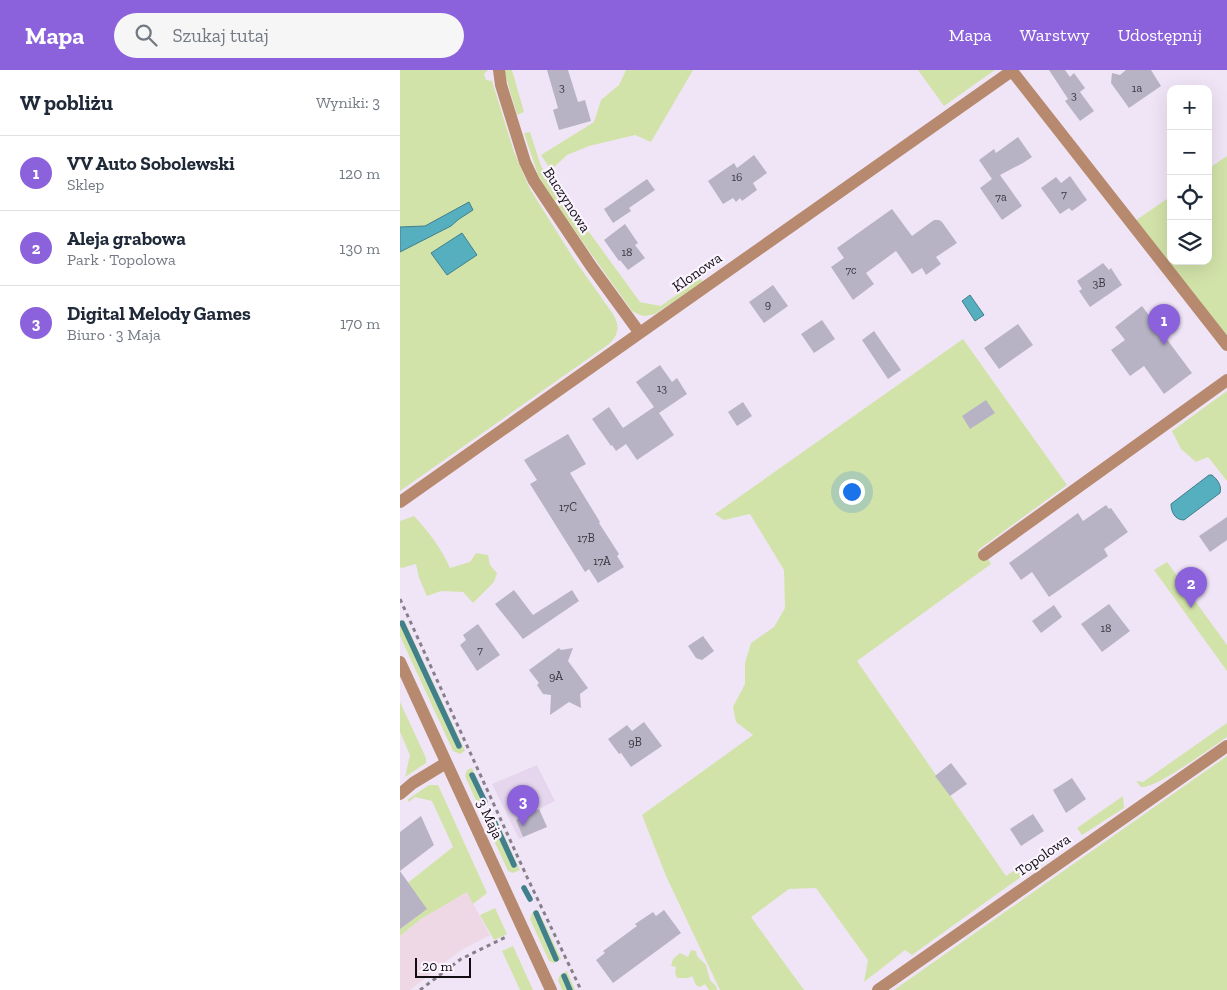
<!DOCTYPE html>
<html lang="pl">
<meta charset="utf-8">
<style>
body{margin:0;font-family:"Zilla Slab",serif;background:#f6f6f7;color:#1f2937}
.controls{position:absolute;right:15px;top:15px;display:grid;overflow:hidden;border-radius:10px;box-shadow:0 5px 20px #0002}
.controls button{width:45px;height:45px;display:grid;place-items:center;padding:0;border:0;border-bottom:1px solid #e0e1e3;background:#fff;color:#1f2937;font:25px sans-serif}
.scale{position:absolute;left:15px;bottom:12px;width:56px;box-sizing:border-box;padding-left:5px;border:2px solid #110e13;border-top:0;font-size:14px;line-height:18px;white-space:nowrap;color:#110e13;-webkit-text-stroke:4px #fbf4fe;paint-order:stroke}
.you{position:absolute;left:451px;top:421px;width:18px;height:18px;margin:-12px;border:4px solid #fff;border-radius:50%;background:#1a73e8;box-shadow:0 0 0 8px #1a73e833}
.badge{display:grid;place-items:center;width:32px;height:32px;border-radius:50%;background:#8b61dc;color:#fff;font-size:16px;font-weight:700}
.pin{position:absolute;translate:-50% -41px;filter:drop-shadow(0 1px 2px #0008)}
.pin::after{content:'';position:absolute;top:26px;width:18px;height:15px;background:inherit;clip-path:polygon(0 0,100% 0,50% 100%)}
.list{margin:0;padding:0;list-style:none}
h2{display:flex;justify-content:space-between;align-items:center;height:65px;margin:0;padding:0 20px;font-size:21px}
h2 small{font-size:16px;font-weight:400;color:#747a83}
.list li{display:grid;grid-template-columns:32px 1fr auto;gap:15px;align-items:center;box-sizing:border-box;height:75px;padding:0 20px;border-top:1px solid #e0e1e3}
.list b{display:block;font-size:19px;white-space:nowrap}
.list p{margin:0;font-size:16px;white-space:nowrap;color:#747a83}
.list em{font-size:16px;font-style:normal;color:#747a83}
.icon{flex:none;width:28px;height:28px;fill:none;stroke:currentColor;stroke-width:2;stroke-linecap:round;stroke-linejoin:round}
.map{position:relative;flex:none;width:827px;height:920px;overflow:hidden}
header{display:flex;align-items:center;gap:30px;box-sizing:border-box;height:70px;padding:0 25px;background:#8b61dc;color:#fff}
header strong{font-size:24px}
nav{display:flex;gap:28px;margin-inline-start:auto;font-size:18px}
.search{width:350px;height:45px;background:#f6f6f7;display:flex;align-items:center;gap:12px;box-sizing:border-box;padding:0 18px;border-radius:28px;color:#747a83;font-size:19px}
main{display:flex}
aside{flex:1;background:#fff}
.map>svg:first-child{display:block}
.built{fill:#e5d6ed}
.industrial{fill:#efd8e5}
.green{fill:#d2e3a9}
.water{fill:#55afbf;stroke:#417f8b}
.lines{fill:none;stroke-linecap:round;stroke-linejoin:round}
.stream{stroke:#417f8b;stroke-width:5.5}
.building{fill:#b7b3c5}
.path{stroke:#87808b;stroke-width:3;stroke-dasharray:4 4;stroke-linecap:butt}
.minor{stroke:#b78a6f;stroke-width:12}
.labels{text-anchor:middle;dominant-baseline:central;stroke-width:4.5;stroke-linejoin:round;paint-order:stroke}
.number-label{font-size:12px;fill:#3a3740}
.street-label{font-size:15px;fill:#110e13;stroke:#fbf4fe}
</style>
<header>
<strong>Mapa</strong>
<div class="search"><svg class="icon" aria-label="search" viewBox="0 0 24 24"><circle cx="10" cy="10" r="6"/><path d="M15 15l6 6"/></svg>Szukaj tutaj</div>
<nav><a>Mapa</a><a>Warstwy</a><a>Udostępnij</a></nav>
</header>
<main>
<aside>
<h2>W pobliżu<small>Wyniki: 3</small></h2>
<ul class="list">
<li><span class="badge">1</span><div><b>VV Auto Sobolewski</b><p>Sklep</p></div><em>120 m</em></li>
<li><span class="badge">2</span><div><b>Aleja grabowa</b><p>Park · Topolowa</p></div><em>130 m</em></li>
<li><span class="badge">3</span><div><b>Digital Melody Games</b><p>Biuro · 3 Maja</p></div><em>170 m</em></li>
</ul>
</aside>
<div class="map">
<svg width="827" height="920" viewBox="0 0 827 920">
<rect width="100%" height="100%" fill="#f0e5f6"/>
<!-- built -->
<path class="built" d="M137,695L155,731L139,739L147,757L119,769L92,714Z"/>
<!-- industrial -->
<path class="industrial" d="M67,822L90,865L60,881L44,893L10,920H0V866L21,849Z"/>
<!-- green -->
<path class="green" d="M0,0H88L84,4L86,10L92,11L114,82L130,119L174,189L213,244C220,255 219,265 209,274L0,421Z
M104,0H112L124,42L117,45Z
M226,0H293L251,72L235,65L189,76L167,85L151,100L141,85L194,52L201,30L219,15Z
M518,0H595L544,36Z
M130,62L141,96L240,232L261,236L300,208L303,212L255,244L245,246L240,245L232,241L145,119L138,105L124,63Z
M827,86V265L735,151L771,126V191H808V99Z
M563,269L667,415L578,480L583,489L587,487L591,494L457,591L606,806L653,775L656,783L611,814L512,885L505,880L464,912L468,890L416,818L389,819L351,847L404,920H320L266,806L242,745L353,665L336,652L333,637L345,614V593L351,573L374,557L385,538L384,500L350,444L324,450L315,444Z
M827,321V411L808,387L796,392L781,379L772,361Z
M14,446C28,461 42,479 50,498L70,492L76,483L88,485L90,495L97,503L94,512L73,533L63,522L41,521L27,526L19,508L16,494L2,498L0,497V451Z
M767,492L827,575V601L754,500Z
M4,550L65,681L60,684L53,681L0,566V552Z
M0,632L26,688V693L5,707L10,685L0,662Z
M827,653V667C812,677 756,719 741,717L736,711L743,712Z
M827,686V920H494Z
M72,698L88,733L83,735L77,733L65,706L67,700Z
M29,715H38L87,823L73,834L67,822L21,849L0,866V819L53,777L32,731L15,727L9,732L7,730Z
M723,726L724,738L682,765L677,758Z
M94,744L120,800L113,803L108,801L86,753L88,747Z
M95,838L107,864L94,870L80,845Z
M138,840L161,889L154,893L149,891L130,849L132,843Z
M113,876L133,920H120L102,881Z
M291,880L296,881L297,886L306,895L310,910L316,916L317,920H309L305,914L300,917L296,915L292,906L288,908H277L275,903L276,897L271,896L273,889L280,883L288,887Z
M167,901L175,920H162L158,910L160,905Z"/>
<!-- water -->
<path class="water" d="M69,132L73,140L59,149L51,156L0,182V157L25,156Z
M62,163L77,185L47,205L31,183Z
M570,225L584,245L575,251L562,231Z
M809,405H812C818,410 822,416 820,423L784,450C775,450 771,442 771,434Z"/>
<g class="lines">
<!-- stream -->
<path class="stream" d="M2,553L59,676
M72,705L85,732
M93,749L114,795
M124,818L130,829
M136,843L156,889
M164,906L170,920"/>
</g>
<!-- building -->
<path class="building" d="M147,0H168L178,32L185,30L191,51L159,60L153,40L158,38Z
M649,0H665L670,7L674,3L685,18L680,22L694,41L680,51L665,31L668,29Z
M726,0H751L761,16L729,38L711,13L712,3L720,5Z
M618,67L632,87L623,93L600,105L622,136L602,150L580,118L592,109L579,90L594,79L596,83Z
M354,85L367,103L353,113L357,120L342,131L340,128L336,132L333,128L323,134L308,111L334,93L337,98Z
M670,106L687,130L672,141L669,138L660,144L641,118L656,107L661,113Z
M247,109L255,120L229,138L231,141L213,153L204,139Z
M492,139L512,166L534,150H539L542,152L557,173L536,187L541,194L526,205L522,198L512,204L496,181L466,203L474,214L453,230L431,197L444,188L437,178Z
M225,154L238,173L235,175L245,188L228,200L220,190L219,191L204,170Z
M703,193L709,200L711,198L722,215L690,237L679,221L682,219L677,211Z
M373,215L388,236L364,253L349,232Z
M742,236L792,303L764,324L744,296L730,306L711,280L725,270L715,257Z
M422,250L435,269L414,283L401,264Z
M618,254L633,275L599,299L584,278Z
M474,261L501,300L488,309L462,270Z
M260,295L272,312L277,308L287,324L259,343L274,365L237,390L226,374L216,381L212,375L211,376L192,349L209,337L223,358L254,337L236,312Z
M586,330L595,343L570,359L562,346Z
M343,332L352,346L337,356L328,342Z
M168,364L186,394L170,403L200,452L199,453L219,484L217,486L224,497L198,513L189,499L185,502L130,414L137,410L124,390Z
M706,435L709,439L711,438L728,462L704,479L708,486L649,527L632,502L621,510L609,493L678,443L683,451Z
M827,447V470L810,482L799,466Z
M114,520L133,545L172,520L179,531L123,569L95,534Z
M709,534L730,561L702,582L681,554Z
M654,535L662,547L641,563L632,551Z
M78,554L100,585L77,601L60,575L66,570L63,565Z
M303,566L314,581L302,590L296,588L288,576Z
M159,578L161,580L173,578L168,591L188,618L180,624L181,638L169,632L150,645L151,625L143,624L137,615L139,613L129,600Z
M244,652L262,676L231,697L221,683L219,684L208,669L227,655L232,661Z
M551,693L567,714L550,726L535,706Z
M672,708L686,729L666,743L653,720Z
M139,739L147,757L123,767L116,750Z
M633,744L644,761L621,776L610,759Z
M21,746L34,775L0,801L27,839L0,859V762Z
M264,840L281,863L213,913L196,890L205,883L203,881L237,856L235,854L253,842L256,846Z"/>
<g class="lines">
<!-- path -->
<path class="path" d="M0,529L127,807L181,920
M20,920L61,889L106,867"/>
<!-- minor -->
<path class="minor" d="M99,0L101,15L125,92L134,111L191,196L239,262
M612,1L827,275
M0,432L613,0
M584,485L827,310
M0,592L151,920
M0,724L13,713L46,693
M478,920L827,676"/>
</g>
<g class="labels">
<!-- number labels -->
<g class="number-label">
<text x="162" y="17">3</text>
<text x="737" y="18">1a</text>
<text x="674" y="25">3</text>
<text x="337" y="107">16</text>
<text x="664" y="124">7</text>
<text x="601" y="127">7a</text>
<text x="227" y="182">18</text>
<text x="451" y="200">7c</text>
<text x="699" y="213">3B</text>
<text x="368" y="234">9</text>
<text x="262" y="318">13</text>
<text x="168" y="437">17C</text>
<text x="186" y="468">17B</text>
<text x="202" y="491">17A</text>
<text x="706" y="558">18</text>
<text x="80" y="580">7</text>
<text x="156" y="606">9A</text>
<text x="235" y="672">9B</text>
</g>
<!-- street labels -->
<g class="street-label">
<text transform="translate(167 130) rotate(57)">Buczynowa</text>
<text transform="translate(297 202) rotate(-35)">Klonowa</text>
<text transform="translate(90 749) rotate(65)">3 Maja</text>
<text transform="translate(643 785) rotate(-35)">Topolowa</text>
</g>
</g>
</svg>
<div class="controls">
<button>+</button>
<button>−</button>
<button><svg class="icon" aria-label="locate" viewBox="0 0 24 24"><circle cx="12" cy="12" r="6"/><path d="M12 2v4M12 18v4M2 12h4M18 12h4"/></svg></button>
<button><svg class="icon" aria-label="layers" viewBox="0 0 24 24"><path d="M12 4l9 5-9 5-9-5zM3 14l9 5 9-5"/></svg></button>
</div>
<div class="scale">20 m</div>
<div class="you"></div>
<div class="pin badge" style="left:764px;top:275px">1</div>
<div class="pin badge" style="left:791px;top:538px">2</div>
<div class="pin badge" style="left:123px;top:756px">3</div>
</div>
</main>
